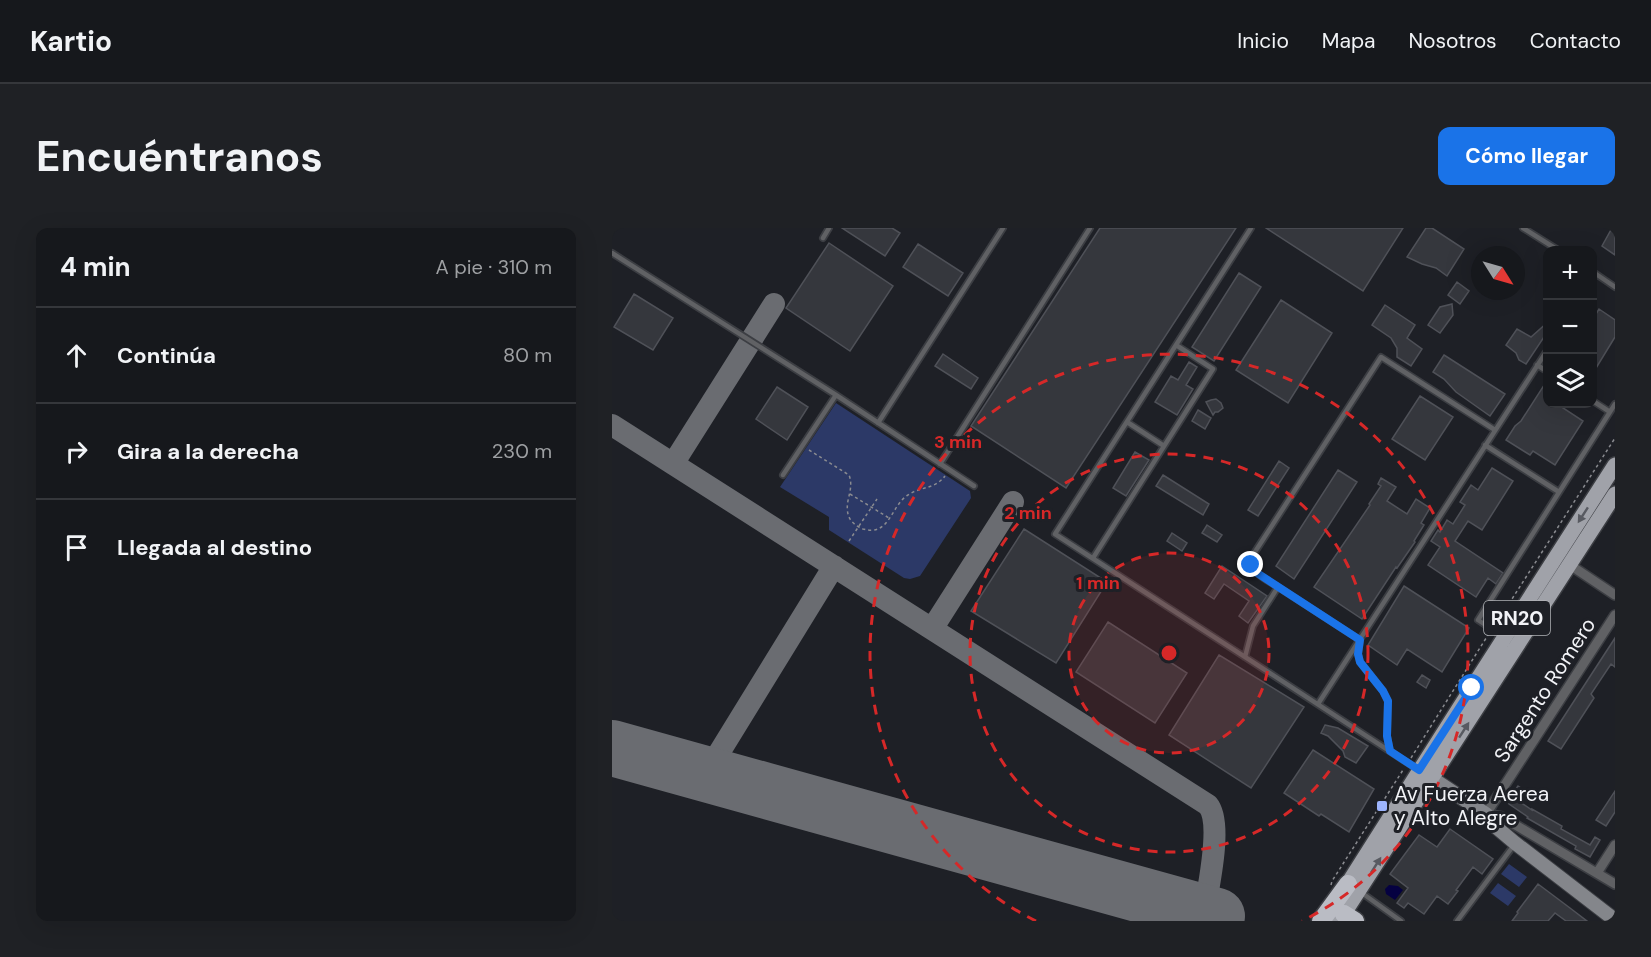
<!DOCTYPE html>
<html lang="es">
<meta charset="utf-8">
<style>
body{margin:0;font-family:"DM Sans",sans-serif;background:#1f2125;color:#f1f3f6}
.controls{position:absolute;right:18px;top:18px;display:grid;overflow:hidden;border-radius:12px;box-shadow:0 6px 24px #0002}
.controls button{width:54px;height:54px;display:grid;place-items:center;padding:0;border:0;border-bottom:2px solid #35373b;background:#16181c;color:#f1f3f6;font:30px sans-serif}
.compass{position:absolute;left:859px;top:18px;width:54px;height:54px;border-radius:50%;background:#16181c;box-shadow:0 6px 24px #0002;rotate:127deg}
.stop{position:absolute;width:18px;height:18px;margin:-14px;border:4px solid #1a73e8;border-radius:50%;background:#fff}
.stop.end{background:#1a73e8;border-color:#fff;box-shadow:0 2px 6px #0008}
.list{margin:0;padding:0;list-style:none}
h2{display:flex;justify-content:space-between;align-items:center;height:78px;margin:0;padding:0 24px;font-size:26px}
h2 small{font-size:20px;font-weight:400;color:#9ea0a3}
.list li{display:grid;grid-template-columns:39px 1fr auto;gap:18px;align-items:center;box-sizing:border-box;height:96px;padding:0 24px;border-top:2px solid #35373b}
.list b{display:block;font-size:22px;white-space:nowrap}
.list em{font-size:20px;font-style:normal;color:#9ea0a3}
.icon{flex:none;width:33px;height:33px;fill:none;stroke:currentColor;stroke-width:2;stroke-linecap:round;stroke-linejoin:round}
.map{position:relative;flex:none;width:1003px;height:693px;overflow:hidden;border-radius:12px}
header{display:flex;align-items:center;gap:36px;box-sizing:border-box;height:84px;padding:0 30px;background:#16181c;border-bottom:2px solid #35373b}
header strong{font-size:28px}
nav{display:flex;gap:33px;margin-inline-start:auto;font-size:21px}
.intro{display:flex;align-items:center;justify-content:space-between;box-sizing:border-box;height:144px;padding:0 36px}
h1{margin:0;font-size:42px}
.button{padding:15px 27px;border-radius:12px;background:#1a73e8;color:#fff;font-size:21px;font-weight:700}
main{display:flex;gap:36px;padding:0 36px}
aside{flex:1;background:#16181c;border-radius:12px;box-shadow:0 6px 24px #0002}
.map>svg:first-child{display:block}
.green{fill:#2c3967}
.water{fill:#050141}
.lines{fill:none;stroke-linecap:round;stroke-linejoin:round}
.taxiway{stroke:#6a6c71;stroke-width:22}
.runway{stroke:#6a6c71;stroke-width:56}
.building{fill:#35373d;stroke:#4f5158;stroke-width:1.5}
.lane-casing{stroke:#3c3e43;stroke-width:8}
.street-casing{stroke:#3c3e43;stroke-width:12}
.secondary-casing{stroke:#3c3e43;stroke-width:16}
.primary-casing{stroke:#3c3e43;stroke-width:18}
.highway-casing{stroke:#3c3e43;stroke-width:21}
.path{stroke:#8a8b90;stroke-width:1.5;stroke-dasharray:3 3;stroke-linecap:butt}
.lane{stroke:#606164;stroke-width:4.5}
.street{stroke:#606164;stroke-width:9}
.secondary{stroke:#84868b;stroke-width:14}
.primary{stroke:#a0a2a9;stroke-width:15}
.highway{stroke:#babcc4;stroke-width:18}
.oneway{fill:#585a61}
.route{stroke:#1a73e8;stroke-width:8}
.ring{fill:none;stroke:#d62828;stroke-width:3;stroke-dasharray:10 8}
.poi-dot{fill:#9db4fd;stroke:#1e2026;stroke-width:2}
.labels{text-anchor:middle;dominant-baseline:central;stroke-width:6;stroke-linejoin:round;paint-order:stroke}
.shield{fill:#1e2026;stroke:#b2b4b8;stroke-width:1.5}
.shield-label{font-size:20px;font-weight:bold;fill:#f2f3f7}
.street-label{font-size:21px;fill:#f2f3f7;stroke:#1e2026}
.poi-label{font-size:21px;fill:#f2f3f7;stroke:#1e2026;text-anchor:start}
.centre{fill:#d62828;stroke:#1e2026;stroke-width:3}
.ring-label{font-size:18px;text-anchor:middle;font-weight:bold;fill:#d62828;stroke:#1e2026;stroke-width:6;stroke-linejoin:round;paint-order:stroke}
</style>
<header>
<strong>Kartio</strong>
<nav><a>Inicio</a><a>Mapa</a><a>Nosotros</a><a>Contacto</a></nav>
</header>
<div class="intro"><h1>Encuéntranos</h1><a class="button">Cómo llegar</a></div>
<main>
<aside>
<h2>4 min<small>A pie · 310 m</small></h2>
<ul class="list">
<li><svg class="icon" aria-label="ahead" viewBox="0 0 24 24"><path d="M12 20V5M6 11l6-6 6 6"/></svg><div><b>Continúa</b></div><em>80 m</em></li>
<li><svg class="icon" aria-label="right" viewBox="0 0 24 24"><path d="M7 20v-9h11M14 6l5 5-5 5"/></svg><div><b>Gira a la derecha</b></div><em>230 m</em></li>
<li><svg class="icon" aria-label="arrive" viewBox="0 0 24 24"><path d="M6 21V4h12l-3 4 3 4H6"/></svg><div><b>Llegada al destino</b></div></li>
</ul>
</aside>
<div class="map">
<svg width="1003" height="693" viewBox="0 0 1003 693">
<rect width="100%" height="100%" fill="#1e2026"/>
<!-- green -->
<path class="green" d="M224,175L358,263L359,270L308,348L298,351L292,350L217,302V289L168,259Z
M897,636L915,649L907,659L889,646Z
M886,655L904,668L896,678L878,665Z"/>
<!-- water -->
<path class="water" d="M777,657L786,658L791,662L783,672L774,666L773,661Z"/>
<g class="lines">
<!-- taxiway -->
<path class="taxiway" d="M0,197L596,577C611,595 596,661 592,685
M61,236L162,76
M320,401L401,274
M94,546L222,338"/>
<!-- runway -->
<path class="runway" d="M0,520L605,688"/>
</g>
<!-- building -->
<path class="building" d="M230,0H280L288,5L273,28Z
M488,0H624L454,260L359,198Z
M654,0H791L751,63Z
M814,0H820L852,21L835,48L824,40L810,36L795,29Z
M1000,0H1003V27L990,18Z
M217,15L281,58L238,123L174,80Z
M306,16L351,45L336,68L291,39Z
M627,45L649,59L602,133L580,119Z
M845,54L857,63L848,76L836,67Z
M22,66L61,90L41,122L2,99Z
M669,72L720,105L676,175L624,142Z
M840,76L841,87L828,105L816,97L828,79Z
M773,77L803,97L795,110L810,121L799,138L785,129V120L779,110L760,97Z
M987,81L1003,92V109L981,145V91Z
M936,94V103L914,136L907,132L904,125L894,117L905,101L919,109Z
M331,126L366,150L359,161L323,138Z
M832,127L893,166L878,188L844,164L832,151L821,144Z
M577,134L585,139L574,157L581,161L565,187L543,174L559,148L566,152Z
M936,151V176H949L948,178L971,193L943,237L921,223L918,227L894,212L903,198L909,193Z
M165,159L196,179L175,212L144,191Z
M808,168L841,189L813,232L780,211Z
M604,171L609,175L611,180L606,184H603L601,187L594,174L599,172Z
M586,182L599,190L593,201L580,193Z
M523,224L537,232L514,268L501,260Z
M667,233L677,240L646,288L636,282Z
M880,240L901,253L870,302L856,293L843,313L891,345L884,356L876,350L864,369L816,337L828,319L819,313L826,302L828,304L835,292L841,296L853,277L848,274L859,257L866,262Z
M726,242L745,254L682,351L664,338Z
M551,247L597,276L591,287L544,258Z
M769,250L784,259L775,273L795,286L804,271L818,280L809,295L812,297L802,313L803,314L785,340L784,339L750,391L702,359L758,277L757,276L769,258L766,256Z
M595,297L610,307L605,314L590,305Z
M412,301L495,354L444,435L359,383Z
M560,305L575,315L570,323L555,313Z
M610,338L655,368L636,395L627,388L637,373L612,356L602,371L593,365Z
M792,358L857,400L830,444L795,421L785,437L756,417Z
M496,394L575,445L543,495L464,444Z
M1003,410V439L999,436L979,466L982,470L949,521L936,513Z
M607,427L692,479L639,560L557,507Z
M810,447L818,452L814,460L805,454Z
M713,497L726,500L756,518L744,535L733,529L731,523L716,508L709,505Z
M701,522L762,561L737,604L709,586L707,588L672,565Z
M906,558L915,564L908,574L920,582V581L950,598L949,601L978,617L983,609L988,612L978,629L963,621L964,618L915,590L916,589L897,576L895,573Z
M1003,563V584L994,598L984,592Z
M838,601L881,631L870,646L861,639L844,662L846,663L836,676L825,668L812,686L796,675L792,680L785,675L796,660L778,646L807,607L825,619Z
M926,656L958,680L975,693H954L943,685L936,693H900L906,685L905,684Z"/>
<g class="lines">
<!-- lane casing -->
<g class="lane-casing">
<path id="lane" d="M911,0L946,22
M211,10L217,0
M0,25L224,167L362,258
M981,51L984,46L1003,59
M564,117L639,0
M925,137L936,144
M981,173L998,184
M515,194L552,218
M266,195L391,0
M873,217L947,264
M328,236L478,0
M171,247L224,167
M481,330L601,141L564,117L443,306C563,384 685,462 805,541
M666,359C654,351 639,346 639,330L769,129L883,202
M890,408L866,392L1003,176
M633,429L641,398L666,359L748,412L746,426L748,434L771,463L776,473L775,508L778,523
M706,476L936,121
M750,665L789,693
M845,693L902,617"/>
</g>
<!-- street casing -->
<g class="street-casing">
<path id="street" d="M958,337L1003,367
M1003,387L874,586L890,589L1003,656
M985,645L1003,617"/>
</g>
<!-- secondary casing -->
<g class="secondary-casing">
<path id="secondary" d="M812,545L874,586L884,599L903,615L1003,692"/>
</g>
<!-- primary casing -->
<g class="primary-casing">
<path id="primary" d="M730,665L860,460L1003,237
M727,693L1003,266"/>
</g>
<!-- highway casing -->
<g class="highway-casing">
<path id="highway" d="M732,686L743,693
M709,693L736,656"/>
</g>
<!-- path -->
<path class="path" d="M197,222L237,247C243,262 231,274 237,289C239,294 245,299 251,301C278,309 279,277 296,267C309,258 322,262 333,248
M238,266L277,290
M237,313L265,271
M884,396L1003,210
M799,530L876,407
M719,657L720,653L791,542"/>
<!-- lane -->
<use href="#lane" class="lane"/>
<!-- street -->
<use href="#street" class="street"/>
<!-- secondary -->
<use href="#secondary" class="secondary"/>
<!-- primary -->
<use href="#primary" class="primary"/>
<!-- highway -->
<use href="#highway" class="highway"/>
</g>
<!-- one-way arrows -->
<defs><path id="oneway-solid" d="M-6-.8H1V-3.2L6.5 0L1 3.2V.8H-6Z" transform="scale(1.5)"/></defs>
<g class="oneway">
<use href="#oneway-solid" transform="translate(971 287) rotate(123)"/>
<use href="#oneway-solid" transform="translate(852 502) rotate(-57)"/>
<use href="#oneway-solid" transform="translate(764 637) rotate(-57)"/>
</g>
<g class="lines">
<!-- route -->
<path class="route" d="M639,337L642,343L748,412L746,426L748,434L771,463L776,473L775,508L778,523L807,542L860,460"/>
</g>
<!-- distance rings -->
<circle cx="557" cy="425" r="100" fill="#d62828" fill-opacity=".12"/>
<g class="ring">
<circle cx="557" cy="425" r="100"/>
<circle cx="557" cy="425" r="199"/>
<path d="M424 693A299 299 0 1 1 690 693"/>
</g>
<!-- markers -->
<rect class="poi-dot" x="764" y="572" width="12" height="12" rx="3"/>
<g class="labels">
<!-- shield labels -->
<rect class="shield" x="872" y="373" width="66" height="34" rx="4.5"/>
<g class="shield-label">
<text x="905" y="390">RN20</text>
</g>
<!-- street labels -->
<g class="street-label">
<text transform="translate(933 462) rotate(-57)">Sargento Romero</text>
</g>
<!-- poi labels -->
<g class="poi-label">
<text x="782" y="566">Av Fuerza Aerea<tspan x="782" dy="24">y Alto Alegre</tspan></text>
</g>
</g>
<circle cx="557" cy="425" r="9" class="centre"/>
<g class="ring-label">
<text x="346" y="220">3 min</text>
<text x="416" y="291">2 min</text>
<text x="486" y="361">1 min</text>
</g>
</svg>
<div class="controls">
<button>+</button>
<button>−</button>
<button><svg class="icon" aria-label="layers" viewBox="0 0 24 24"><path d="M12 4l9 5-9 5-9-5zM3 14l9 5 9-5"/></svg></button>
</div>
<svg class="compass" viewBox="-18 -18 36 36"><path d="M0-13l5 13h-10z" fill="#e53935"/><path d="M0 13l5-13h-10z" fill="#9ea0a3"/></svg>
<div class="stop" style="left:860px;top:460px"></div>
<div class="stop end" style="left:639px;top:337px"></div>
</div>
</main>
